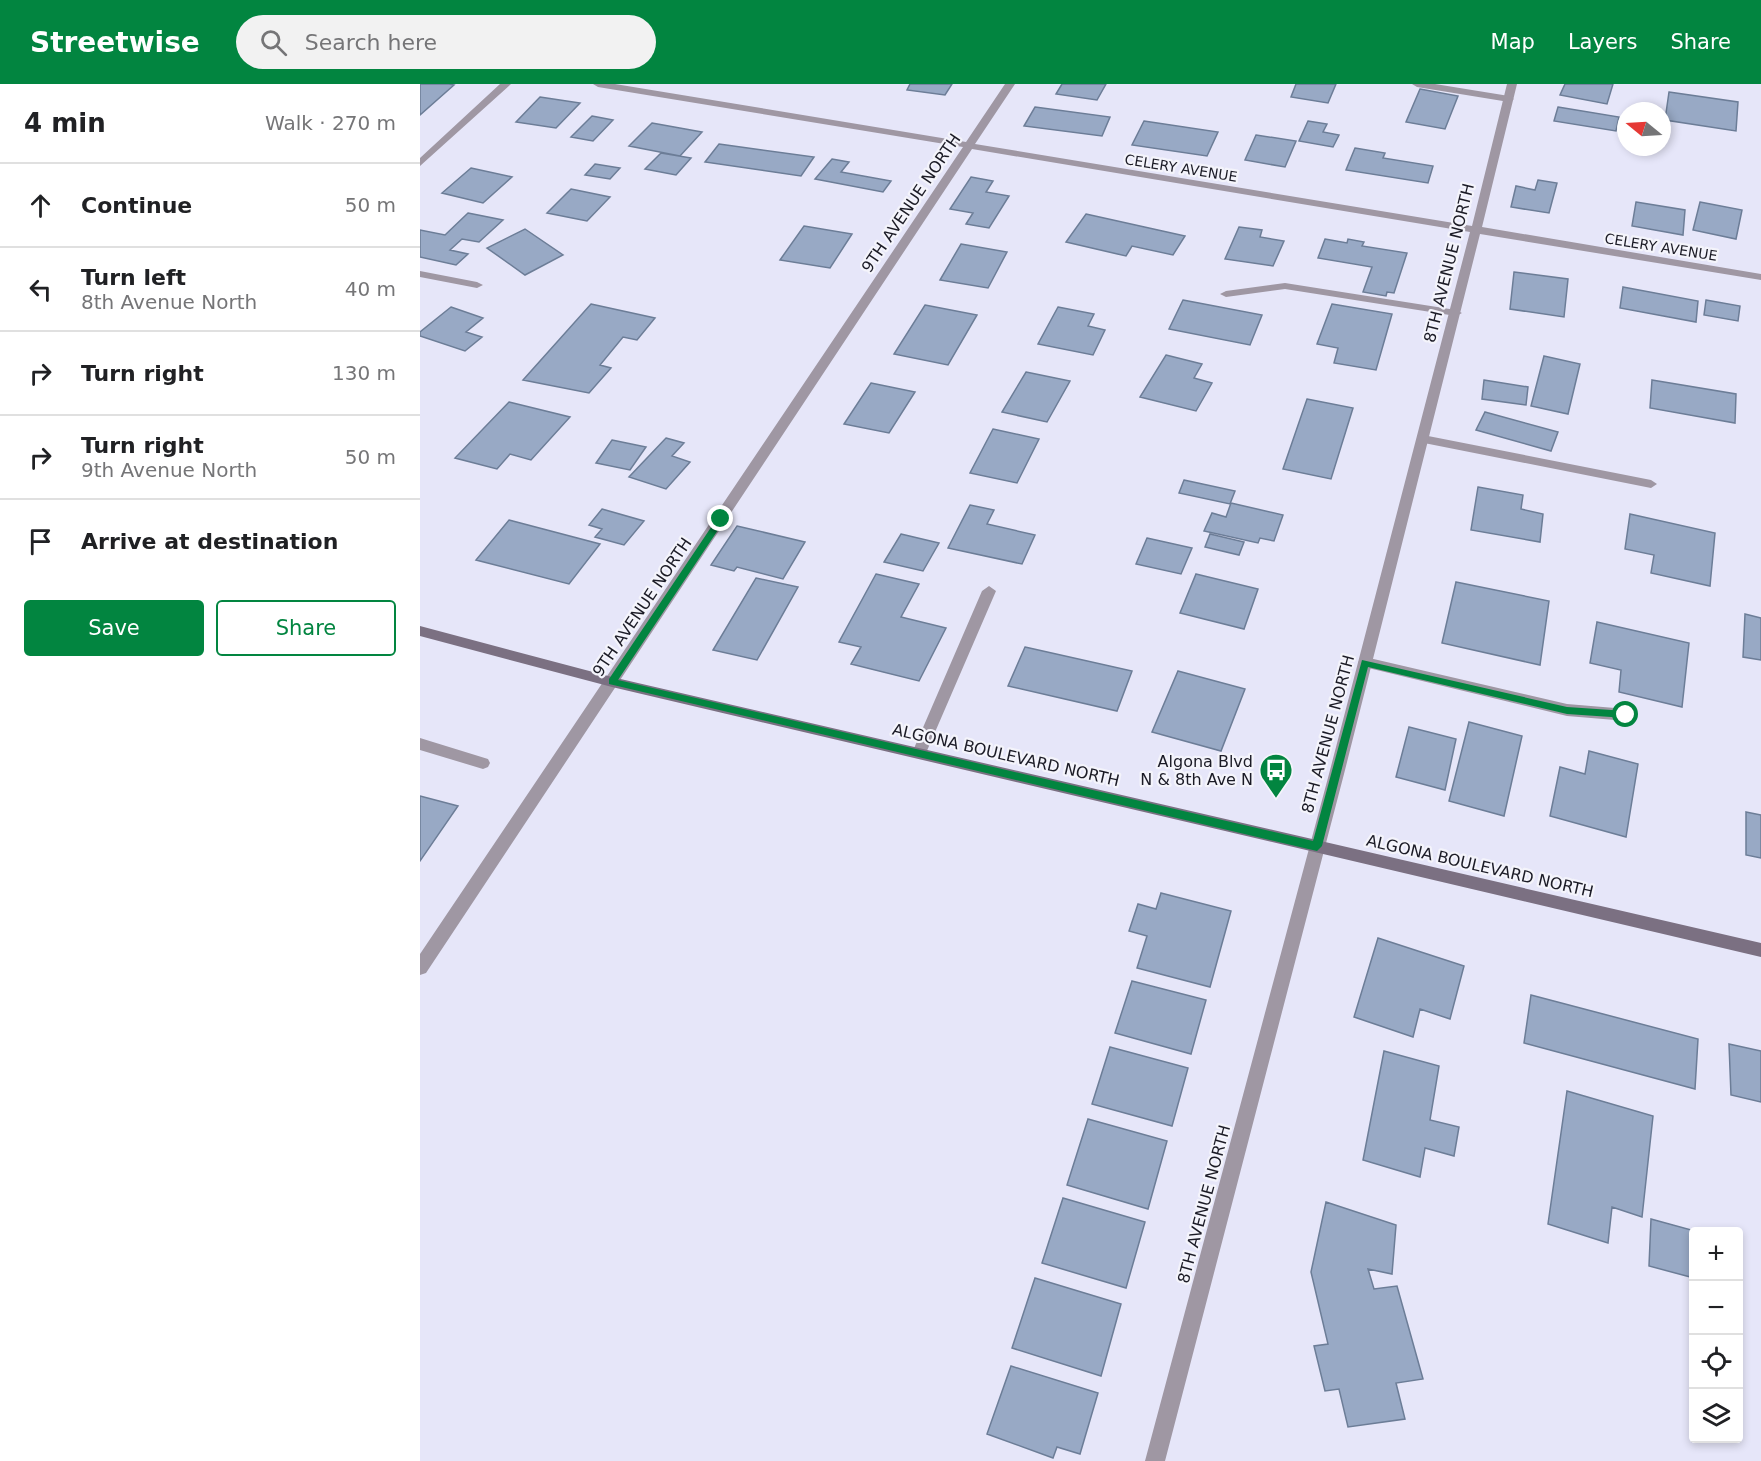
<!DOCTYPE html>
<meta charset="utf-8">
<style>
body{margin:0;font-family:"DejaVu Sans",sans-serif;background:#f2f2f2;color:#202124}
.controls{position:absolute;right:18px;bottom:18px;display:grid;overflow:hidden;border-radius:6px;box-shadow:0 3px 9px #0003}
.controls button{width:54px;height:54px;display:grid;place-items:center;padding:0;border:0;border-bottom:2px solid #e0e0e0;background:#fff;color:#202124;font:30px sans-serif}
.compass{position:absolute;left:1197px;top:18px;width:54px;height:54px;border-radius:50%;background:#fff;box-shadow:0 3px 9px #0003;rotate:288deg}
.stop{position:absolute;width:18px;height:18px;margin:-14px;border:4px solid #028540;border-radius:50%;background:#fff}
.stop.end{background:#028540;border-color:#fff;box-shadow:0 2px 6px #0008}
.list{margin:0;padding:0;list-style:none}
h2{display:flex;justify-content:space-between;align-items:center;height:78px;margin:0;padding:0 24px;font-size:26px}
h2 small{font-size:20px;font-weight:400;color:#757577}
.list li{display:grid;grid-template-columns:39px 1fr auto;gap:18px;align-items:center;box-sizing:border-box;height:84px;padding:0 24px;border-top:2px solid #e0e0e0}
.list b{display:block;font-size:22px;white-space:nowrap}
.list p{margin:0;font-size:20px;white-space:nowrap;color:#757577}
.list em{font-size:20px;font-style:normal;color:#757577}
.actions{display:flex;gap:12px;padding:18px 24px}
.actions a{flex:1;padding:14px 0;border:2px solid #028540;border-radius:6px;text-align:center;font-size:21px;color:#028540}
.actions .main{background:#028540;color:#fff}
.icon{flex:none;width:33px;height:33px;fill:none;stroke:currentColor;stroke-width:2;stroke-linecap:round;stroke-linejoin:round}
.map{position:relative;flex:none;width:1341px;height:1377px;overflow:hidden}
header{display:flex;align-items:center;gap:36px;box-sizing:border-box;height:84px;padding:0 30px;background:#028540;color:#fff}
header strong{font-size:28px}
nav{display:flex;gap:33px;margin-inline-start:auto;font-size:21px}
.search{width:420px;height:54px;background:#f2f2f2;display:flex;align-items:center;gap:15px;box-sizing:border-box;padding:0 21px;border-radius:33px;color:#757577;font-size:22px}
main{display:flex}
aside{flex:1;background:#fff}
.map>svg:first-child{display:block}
.building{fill:#98a9c5;stroke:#6c7d97;stroke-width:1.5}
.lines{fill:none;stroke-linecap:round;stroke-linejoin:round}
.lane{fill:#9f97a3;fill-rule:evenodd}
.street{fill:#9f97a3;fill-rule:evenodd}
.secondary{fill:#7b7082;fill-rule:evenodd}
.route{fill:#028540}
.labels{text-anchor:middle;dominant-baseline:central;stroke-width:4.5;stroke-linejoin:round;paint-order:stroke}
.far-street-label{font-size:14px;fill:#1b1b26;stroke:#f4f4fb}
.street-label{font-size:16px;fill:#1b1b26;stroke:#f4f4fb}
.poi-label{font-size:16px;fill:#1b1b26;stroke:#f4f4fb;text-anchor:end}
</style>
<header>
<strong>Streetwise</strong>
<div class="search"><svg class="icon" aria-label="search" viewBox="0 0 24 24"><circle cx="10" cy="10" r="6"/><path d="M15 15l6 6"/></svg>Search here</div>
<nav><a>Map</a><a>Layers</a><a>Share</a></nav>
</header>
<main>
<aside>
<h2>4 min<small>Walk · 270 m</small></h2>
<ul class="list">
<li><svg class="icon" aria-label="ahead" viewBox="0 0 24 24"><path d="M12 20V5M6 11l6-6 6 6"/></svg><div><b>Continue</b></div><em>50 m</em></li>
<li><svg class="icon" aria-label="left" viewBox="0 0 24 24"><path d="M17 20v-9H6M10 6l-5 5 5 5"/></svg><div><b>Turn left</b><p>8th Avenue North</p></div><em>40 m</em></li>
<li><svg class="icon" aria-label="right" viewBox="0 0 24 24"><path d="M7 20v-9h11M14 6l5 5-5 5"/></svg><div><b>Turn right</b></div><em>130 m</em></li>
<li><svg class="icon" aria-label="right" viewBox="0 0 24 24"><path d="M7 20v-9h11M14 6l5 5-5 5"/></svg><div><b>Turn right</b><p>9th Avenue North</p></div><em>50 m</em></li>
<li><svg class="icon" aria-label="arrive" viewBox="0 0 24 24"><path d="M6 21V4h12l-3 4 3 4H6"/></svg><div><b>Arrive at destination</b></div></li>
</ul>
<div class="actions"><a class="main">Save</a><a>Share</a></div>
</aside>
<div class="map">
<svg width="1341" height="1377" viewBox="0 0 1341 1377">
<rect width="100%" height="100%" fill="#e6e6f9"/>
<!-- building -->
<path class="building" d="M0,0H29L34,1L0,31Z
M490,0H532L525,11L487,6Z
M642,0H686L677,16L636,10Z
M876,0H916L908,19L871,13Z
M1145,0H1193L1187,20L1140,11Z
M1000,5L1038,12L1025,45L986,38Z
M1249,8L1318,18L1316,47L1245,36Z
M120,13L160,19L136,44L96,38Z
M615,23L690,33L682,52L604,42Z
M1138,23L1199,33L1196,47L1134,37Z
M172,32L193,36L173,57L151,53Z
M724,37L798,48L787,72L712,61Z
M888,37L907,40L903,48L919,51L913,63L879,57Z
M232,39L282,48L260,72L209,62Z
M836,51L876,57L865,83L825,76Z
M299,60L394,73L381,92L285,78Z
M935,64L965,69L963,74L1013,82L1008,99L926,86Z
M241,69L271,74L256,91L225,85Z
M412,75L429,78L421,88L471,97L463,108L395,95Z
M175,80L200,84L190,95L165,91Z
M51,84L92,93L63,119L22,109Z
M551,93L573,97L566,108L589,112L569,144L546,140L553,129L530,125Z
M1118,96L1137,99L1129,129L1091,123L1096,102L1115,106Z
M151,105L190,113L167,137L127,129Z
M1216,118L1265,126L1263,151L1212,142Z
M1280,118L1322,126L1316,155L1273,146Z
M48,129L83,136L59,158L42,155L30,166L48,170L36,181L0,173V146L25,151Z
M666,130L765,152L753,171L712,162L706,172L646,158Z
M384,142L432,150L410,184L360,176Z
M819,143L842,146L840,153L864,157L853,182L805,175Z
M105,145L143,171L105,191L67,164Z
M905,155L927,159L928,155L944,158L942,162L987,169L974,209L967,208L966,212L943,208L952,183L898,174Z
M541,160L587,168L568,204L520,196Z
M1094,188L1148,195L1144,233L1090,225Z
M1203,203L1278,217L1276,238L1200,224Z
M763,216L842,231L830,261L749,245Z
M1286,216L1320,222L1318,237L1284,231Z
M171,220L235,234L217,256L203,253L180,281L191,284L169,309L103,296Z
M912,220L972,230L956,286L914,279L918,264L897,260Z
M505,221L557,231L528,281L474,270Z
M31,223L63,234L46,248L62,253L45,267L0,252V248Z
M638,223L674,230L668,242L685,246L673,271L618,260Z
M746,271L782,280L774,294L792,299L776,327L720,313Z
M1124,272L1160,280L1148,330L1111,322Z
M606,288L650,297L627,338L582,328Z
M1064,296L1108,303L1106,321L1062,315Z
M1232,296L1316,310L1315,339L1230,324Z
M451,299L495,308L469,349L424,340Z
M887,315L933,324L911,395L863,385Z
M89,318L150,333L111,376L90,370L77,385L35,374Z
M1065,328L1138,348L1131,367L1056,346Z
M573,345L619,355L597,399L550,389Z
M246,354L264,359L252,372L270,378L246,405L209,393Z
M192,356L226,363L210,386L176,379Z
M764,396L815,407L810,420L759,409Z
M1058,403L1103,411L1101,425L1123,430L1120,458L1051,446Z
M811,419L863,431L854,457L840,454L838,459L784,447L792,429L806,433Z
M550,421L574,426L567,440L615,451L602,480L528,464Z
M182,425L224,437L204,461L175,453L182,445L169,441Z
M1210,430L1295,449L1290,502L1231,489L1234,471L1205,465Z
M89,436L180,460L149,500L56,476Z
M317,442L385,458L363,495L317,483L314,487L291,481Z
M481,450L519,459L503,487L464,478Z
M790,450L824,458L819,471L785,463Z
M727,454L772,464L761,490L716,480Z
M456,490L499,500L481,533L526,544L499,597L431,580L441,563L419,558Z
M776,490L838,505L824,545L760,529Z
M336,494L378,503L337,576L293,566Z
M1036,498L1129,517L1120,581L1022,559Z
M1325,530L1341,534V576L1323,573Z
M1177,538L1269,559L1262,623L1199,608L1201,586L1170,579Z
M605,563L712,587L697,627L588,602Z
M758,587L825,605L801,667L732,648Z
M1049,638L1102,652L1084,732L1029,717Z
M989,643L1036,655L1025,706L976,693Z
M1169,667L1218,680L1206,753L1130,732L1140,683L1165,690Z
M0,712L38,722L0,777Z
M1326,728L1341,731V774L1326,771Z
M741,809L811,827L790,903L717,884L727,852L709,847L718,820L736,825Z
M958,854L1044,882L1030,935L1000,925L993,953L934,933Z
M712,897L786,916L771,970L695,949Z
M1111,911L1278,955L1275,1005L1104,959Z
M1309,960L1341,967V1018L1311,1011Z
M690,963L768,984L752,1042L672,1020Z
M964,967L1019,982L1010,1036L1039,1043L1034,1072L1005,1064L1000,1093L943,1076Z
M1147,1007L1233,1032L1222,1133L1192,1123L1188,1159L1128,1140Z
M668,1035L747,1057L728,1125L647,1101Z
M643,1114L725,1138L706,1204L622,1179Z
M906,1118L976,1141L972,1190L948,1185L954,1205L977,1202L1003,1295L976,1299L985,1335L928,1343L919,1305L905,1307L894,1262L908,1260L891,1188Z
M1231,1135L1275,1147L1274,1194L1229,1182Z
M615,1194L701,1220L681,1292L592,1264Z
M591,1282L678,1309L660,1370L637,1363L633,1374L567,1350Z"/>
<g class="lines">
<!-- lane -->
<path class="lane" d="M992,0H1015L1089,12L1094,15L1089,18L997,3Z
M0,187L57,198L63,201L57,204L0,193Z
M865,199L1036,226L1042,229L1036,232L865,205L806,213L800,210L806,207Z
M1003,351L1231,396L1237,400L1231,404L999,358L997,355L999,352Z
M569,502L576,507L506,669L504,673H494L492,669L562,507Z
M945,573L1147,620L1207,625L1212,627L1214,631L1212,635L1207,637L1147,632L940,582L938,578Z
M0,654L68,675L70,679L68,683L63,685L0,666Z"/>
<!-- street -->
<path class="street" d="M80,0H91L0,82V74Z
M173,0H195L546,58L585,0H595L555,60L1052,142L1087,0H1097L1062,143L1341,190V196L1060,150L924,690L745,1377H725L909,690L1050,148L552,65L6,889L0,891V870L543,63L178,3Z"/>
<!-- secondary -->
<path class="secondary" d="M0,542L192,593L1341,859V873L192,603L0,552Z"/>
</g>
<!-- route -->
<path class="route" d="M301,432L304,433V437L198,596L893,757L942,576L1147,623L1206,627L1211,631L1206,634L1147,630L948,583L902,762L897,767L189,600V595L298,433Z"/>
<!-- icons -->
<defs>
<g id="bus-pin" transform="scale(1.725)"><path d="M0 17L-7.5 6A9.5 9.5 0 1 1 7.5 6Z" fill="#028540" stroke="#f4f4fb"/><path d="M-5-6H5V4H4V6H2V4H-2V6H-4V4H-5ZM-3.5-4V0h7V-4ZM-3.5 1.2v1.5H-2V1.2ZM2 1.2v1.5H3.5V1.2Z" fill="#fff"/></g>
</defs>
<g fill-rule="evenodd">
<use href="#bus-pin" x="856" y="686"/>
</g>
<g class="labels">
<!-- far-street labels -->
<g class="far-street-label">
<text transform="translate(761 84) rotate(9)">CELERY AVENUE</text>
<text transform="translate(1241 163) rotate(9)">CELERY AVENUE</text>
</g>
<!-- street labels -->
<g class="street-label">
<text transform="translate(491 119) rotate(-56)">9TH AVENUE NORTH</text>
<text transform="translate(1029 179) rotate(-76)">8TH AVENUE NORTH</text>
<text transform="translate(222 523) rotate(-56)">9TH AVENUE NORTH</text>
<text transform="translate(908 650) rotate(-75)">8TH AVENUE NORTH</text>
<text transform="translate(586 671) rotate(13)">ALGONA BOULEVARD NORTH</text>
<text transform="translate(1060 782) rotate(13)">ALGONA BOULEVARD NORTH</text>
<text transform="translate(784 1120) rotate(-75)">8TH AVENUE NORTH</text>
</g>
<!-- poi labels -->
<g class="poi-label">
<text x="833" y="677">Algona Blvd<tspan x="833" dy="18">N &amp; 8th Ave N</tspan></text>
</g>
</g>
</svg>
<div class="controls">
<button>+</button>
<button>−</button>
<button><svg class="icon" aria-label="locate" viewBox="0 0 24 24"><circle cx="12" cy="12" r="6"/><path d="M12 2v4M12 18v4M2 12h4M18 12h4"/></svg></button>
<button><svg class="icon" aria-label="layers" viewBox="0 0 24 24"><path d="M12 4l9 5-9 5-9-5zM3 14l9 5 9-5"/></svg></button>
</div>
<svg class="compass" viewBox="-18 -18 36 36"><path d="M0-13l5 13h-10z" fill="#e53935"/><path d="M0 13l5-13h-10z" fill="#757577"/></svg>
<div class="stop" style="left:1206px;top:631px"></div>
<div class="stop end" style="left:301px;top:435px"></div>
</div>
</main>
